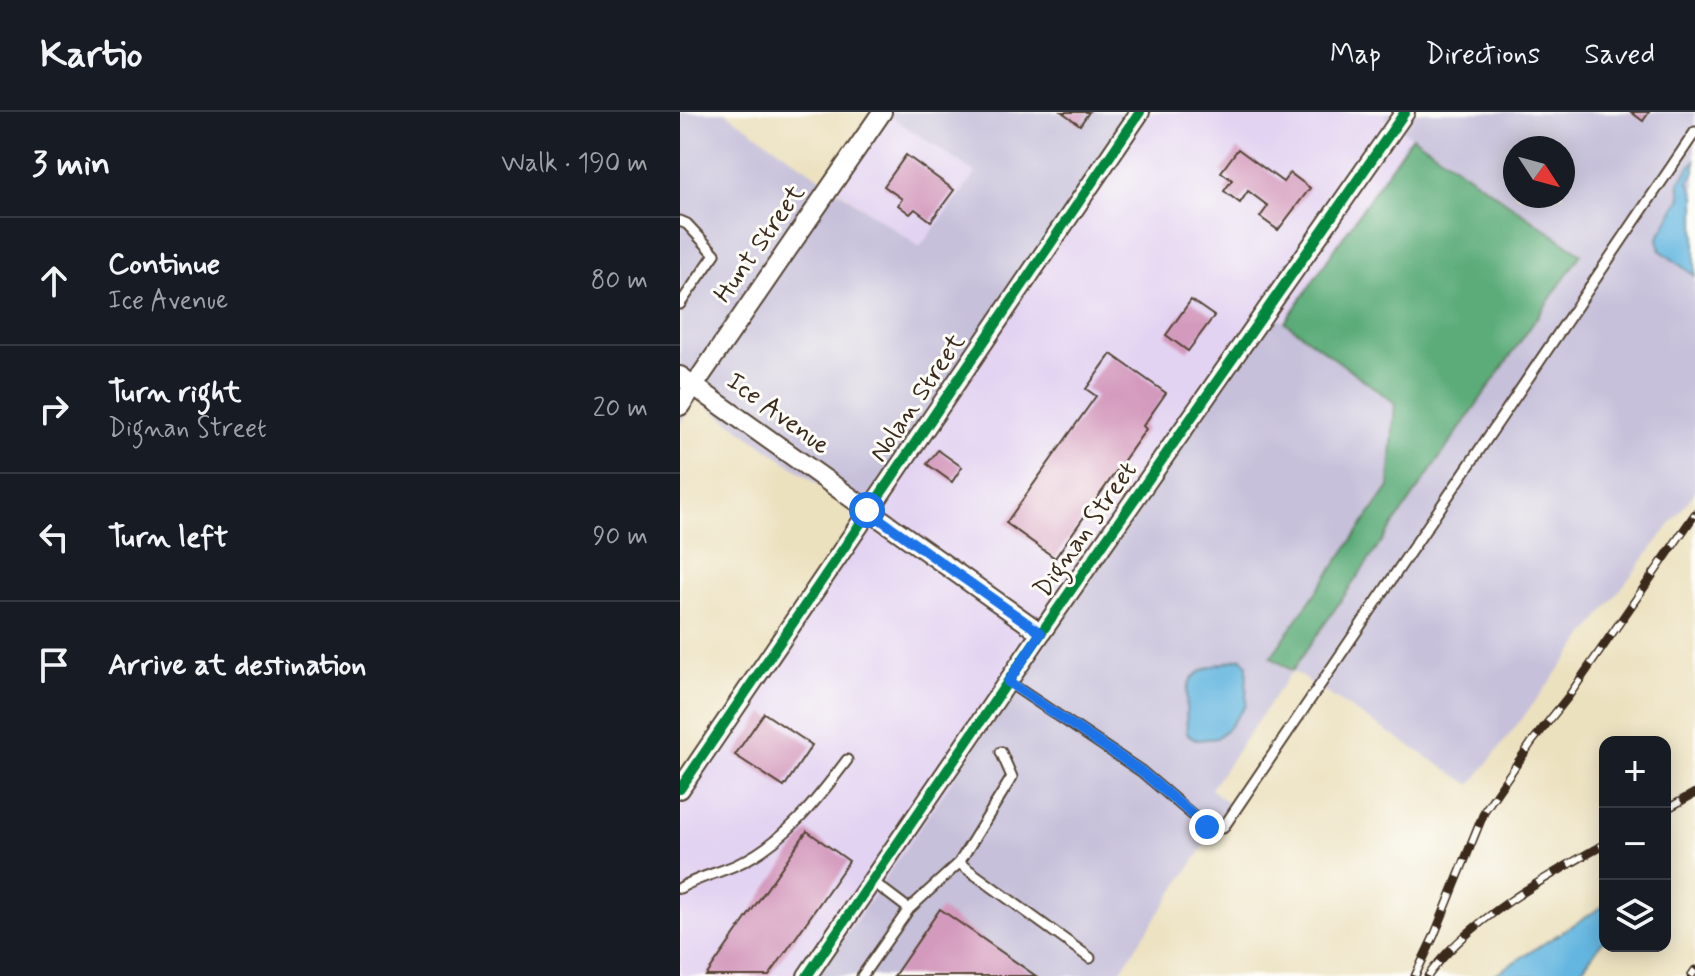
<!DOCTYPE html>
<meta charset="utf-8">
<style>
body{margin:0;font-family:Mynerve,sans-serif;background:#242831;color:#f1f3f6}
.controls{position:absolute;right:24px;bottom:24px;display:grid;overflow:hidden;border-radius:16px;box-shadow:0 4px 20px #0003}
.controls button{width:72px;height:72px;display:grid;place-items:center;padding:0;border:0;border-bottom:2px solid #363941;background:#171b24;color:#f1f3f6;font:40px sans-serif}
.compass{position:absolute;left:823px;top:24px;width:72px;height:72px;border-radius:50%;background:#171b24;box-shadow:0 4px 20px #0003;rotate:126deg}
.stop{position:absolute;width:24px;height:24px;margin:-18px;border:6px solid #1a73e8;border-radius:50%;background:#fff}
.stop.end{background:#1a73e8;border-color:#fff;box-shadow:0 2px 8px #0008}
.list{margin:0;padding:0;list-style:none}
h2{display:flex;justify-content:space-between;align-items:center;height:104px;margin:0;padding:0 32px;font-size:34px}
h2 small{font-size:26px;font-weight:400;color:#9ea1a6}
.list li{display:grid;grid-template-columns:52px 1fr auto;gap:24px;align-items:center;box-sizing:border-box;height:128px;padding:0 32px;border-top:2px solid #363941}
.list b{display:block;font-size:30px;white-space:nowrap}
.list p{margin:0;font-size:26px;white-space:nowrap;color:#9ea1a6}
.list em{font-size:26px;font-style:normal;color:#9ea1a6}
.icon{flex:none;width:44px;height:44px;fill:none;stroke:currentColor;stroke-width:2;stroke-linecap:round;stroke-linejoin:round}
.map{position:relative;flex:none;width:1015px;height:864px;overflow:hidden}
header{display:flex;align-items:center;gap:48px;box-sizing:border-box;height:112px;padding:0 40px;background:#171b24;border-bottom:2px solid #363941}
header strong{font-size:38px}
nav{display:flex;gap:44px;margin-inline-start:auto;font-size:28px}
main{display:flex}
aside{flex:1;background:#171b24}
.map>svg:first-child{display:block}
.built{fill:#e3d3f2}
.industrial{fill:#c6c0da;fill-rule:evenodd}
.forest{fill:#5cac79;stroke:#4c6b4c;stroke-width:2}
.water{fill:#64b6e0;stroke:#50707f;stroke-width:2}
.building{fill:#d49abd}
.lines{fill:none;stroke-linecap:round;stroke-linejoin:round}
.lane-casing{stroke:#564536;stroke-width:13}
.street-casing{stroke:#564536;stroke-width:22}
.lane{stroke:#fff;stroke-width:9}
.street{stroke:#fff;stroke-width:18}
.rail-casing{stroke:#3b2a1e;stroke-width:9}
.rail{stroke:#fdfcf7;stroke-width:6;stroke-dasharray:18;stroke-linecap:butt}
.cycleway-casing{stroke:#fdfcf7;stroke-width:15}
.cycleway{stroke:#00873e;stroke-width:10}
.route{stroke:#1a73e8;stroke-width:10}
.labels{text-anchor:middle;dominant-baseline:central;stroke-width:6;stroke-linejoin:round;paint-order:stroke}
.street-label{font-size:26px;fill:#3b2a1e;stroke:#fdfcf7}
</style>
<header>
<strong>Kartio</strong>
<nav><a>Map</a><a>Directions</a><a>Saved</a></nav>
</header>
<main>
<aside>
<h2>3 min<small>Walk · 190 m</small></h2>
<ul class="list">
<li><svg class="icon" aria-label="ahead" viewBox="0 0 24 24"><path d="M12 20V5M6 11l6-6 6 6"/></svg><div><b>Continue</b><p>Ice Avenue</p></div><em>80 m</em></li>
<li><svg class="icon" aria-label="right" viewBox="0 0 24 24"><path d="M7 20v-9h11M14 6l5 5-5 5"/></svg><div><b>Turn right</b><p>Dignan Street</p></div><em>20 m</em></li>
<li><svg class="icon" aria-label="left" viewBox="0 0 24 24"><path d="M17 20v-9H6M10 6l-5 5 5 5"/></svg><div><b>Turn left</b></div><em>90 m</em></li>
<li><svg class="icon" aria-label="arrive" viewBox="0 0 24 24"><path d="M6 21V4h12l-3 4 3 4H6"/></svg><div><b>Arrive at destination</b></div></li>
</ul>
</aside>
<div class="map">
<svg width="1015" height="864" viewBox="0 0 1015 864">
<rect width="100%" height="100%" fill="#fdfcf7"/>
<filter id="ink" filterUnits="userSpaceOnUse"><feTurbulence type="fractalNoise" baseFrequency=".0125" numOctaves="2"/><feDisplacementMap in="SourceGraphic" scale="16" xChannelSelector="R" yChannelSelector="G"/><feConvolveMatrix kernelMatrix="1 2 1 2 8 2 1 2 1" color-interpolation-filters="sRGB"/></filter>
<filter id="wash" filterUnits="userSpaceOnUse"><feTurbulence type="fractalNoise" baseFrequency=".006" numOctaves="4" result="noise"/><feDisplacementMap in="SourceGraphic" scale="32" xChannelSelector="R" yChannelSelector="G"/><feGaussianBlur stdDeviation="1.8" result="paint"/><feColorMatrix in="noise" values="0 0 0 0 0 0 0 0 0 0 0 0 0 0 0 0 0 1.4 0 .05"/><feComposite in="paint" operator="in"/></filter>
<g filter="url(#wash)">
<rect width="100%" height="100%" fill="#ece1bf"/>
<!-- built -->
<path class="built" d="M466,0H708L705,5L732,24L605,210L591,204L138,864H0V693L384,118Z
M206,2L296,61L240,136L155,75Z"/>
<!-- industrial -->
<path class="industrial" d="M0,0H45L240,135L296,61L206,2L208,0H466L190,409L17,287L0,311Z
M708,0H1015V380L791,673L612,559L531,677L551,694L437,864H138L592,203L605,210L715,291L709,375L592,544L612,559L901,142L704,5ZM835,36H883V84H835Z"/>
<!-- forest -->
<path class="forest" d="M732,24L901,142L612,559L591,545L709,375L715,291L605,210Z"/>
<!-- water -->
<path class="water" d="M1015,48V60L1009,69L1015,84V164L980,138L978,126L1001,85L999,70Z
M562,546L567,553L566,593L549,615L537,626L517,628L507,622C505,562 502,562 562,546Z
M925,793V826L897,864H812Z"/>
<g id="blocks">
<!-- building -->
<path class="building" d="M382,0H409L400,13Z
M951,0H969L963,9Z
M558,37L603,70L610,61L630,76L598,118L580,105L588,94L568,79L560,91L544,79L552,68L541,60Z
M226,43L274,78L251,109L235,97L230,102L218,93L222,87L204,74Z
M511,188L534,204L508,239L486,223Z
M431,242L486,281L463,314L466,317L375,446L326,411L416,284L406,277Z
M258,338L282,355L272,370L247,352Z
M84,601L132,633L104,675L55,643Z
M127,719L169,749L89,864H26Z
M260,797L356,864H214Z"/>
</g>
</g>
<g filter="url(#ink)">
<use href="#blocks" fill-opacity="0" stroke="#564536" stroke-width="2"/>
<g class="lines">
<!-- lane casing -->
<g class="lane-casing">
<path id="lane" d="M0,109L7,112L35,142L0,192
M328,570L461,659L527,715L543,716L1015,20
M279,751L332,665L321,640
M0,776C18,765 39,761 58,752C105,730 137,688 167,648
M229,797L279,751L410,846
M182,864L229,797L192,769"/>
</g>
<!-- street casing -->
<g class="street-casing">
<path id="street" d="M0,264L361,521
M0,294L202,0
M0,677L460,0
M127,864L361,521L725,0"/>
</g>
<!-- lane -->
<use href="#lane" class="lane"/>
<!-- street -->
<use href="#street" class="street"/>
<!-- rail casing -->
<g class="rail-casing">
<path id="rail" d="M985,698L1015,681
M735,864L754,824L805,698L852,630L888,585L1015,402
M748,864C787,809 867,764 925,732
M1011,864L1015,858"/>
</g>
<!-- rail -->
<use href="#rail" class="rail"/>
<!-- cycleway casing -->
<g class="cycleway-casing">
<path id="cycleway" d="M0,677L460,0
M127,864L361,521L725,0"/>
</g>
<!-- cycleway -->
<use href="#cycleway" class="cycleway"/>
</g>
</g>
<g class="lines" filter="url(#ink)">
<!-- route -->
<path class="route" d="M187,398L361,521L328,570L461,659L527,715"/>
</g>
<g class="labels">
<!-- street labels -->
<g class="street-label">
<text transform="translate(80 132) rotate(-55)">Hunt Street</text>
<text transform="translate(238 286) rotate(-56)">Nolan Street</text>
<text transform="translate(98 302) rotate(36)">Ice Avenue</text>
<text transform="translate(406 418) rotate(-55)">Dignan Street</text>
</g>
</g>
</svg>
<div class="controls">
<button>+</button>
<button>−</button>
<button><svg class="icon" aria-label="layers" viewBox="0 0 24 24"><path d="M12 4l9 5-9 5-9-5zM3 14l9 5 9-5"/></svg></button>
</div>
<svg class="compass" viewBox="-18 -18 36 36"><path d="M0-13l5 13h-10z" fill="#e53935"/><path d="M0 13l5-13h-10z" fill="#9ea1a6"/></svg>
<div class="stop" style="left:187px;top:398px"></div>
<div class="stop end" style="left:527px;top:715px"></div>
</div>
</main>
